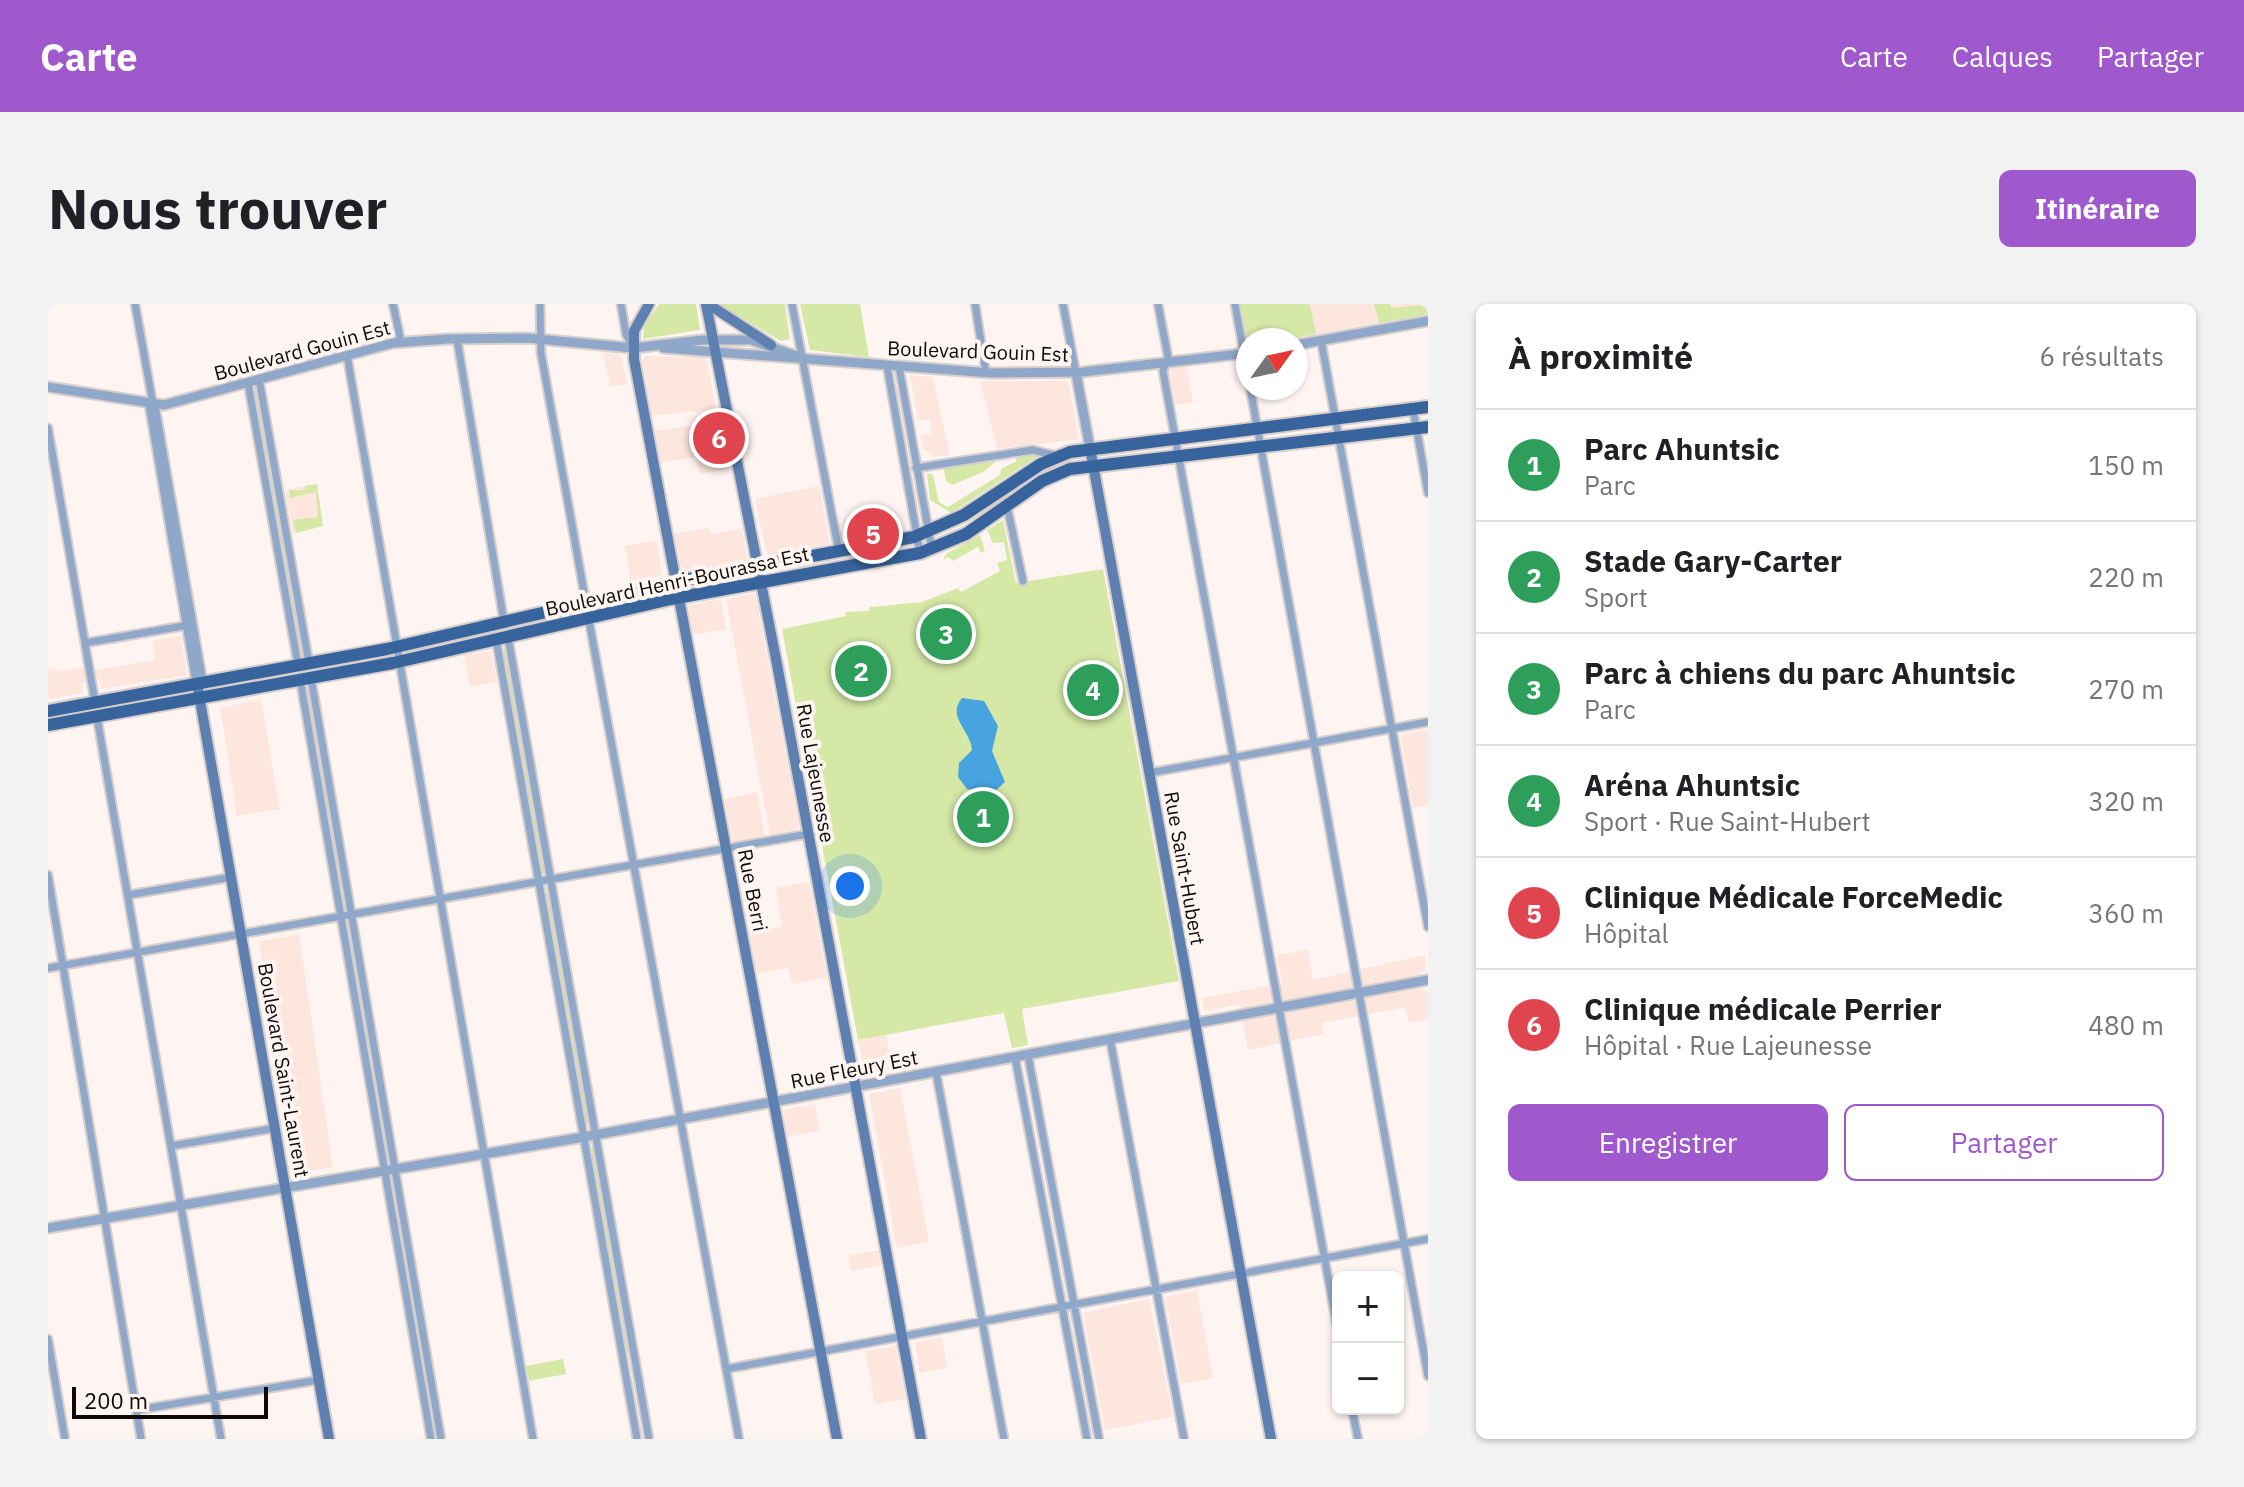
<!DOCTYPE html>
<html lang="fr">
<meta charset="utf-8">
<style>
body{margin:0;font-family:"IBM Plex Sans",sans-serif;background:#f2f2f2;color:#202124}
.controls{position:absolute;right:24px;bottom:24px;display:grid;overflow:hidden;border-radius:12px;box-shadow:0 2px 6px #0004}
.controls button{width:72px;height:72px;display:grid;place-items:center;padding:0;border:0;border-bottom:2px solid #e0e0e0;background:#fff;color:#202124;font:40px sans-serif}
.compass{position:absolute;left:1188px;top:24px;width:72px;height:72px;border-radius:50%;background:#fff;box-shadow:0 2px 6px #0004;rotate:57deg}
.scale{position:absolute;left:24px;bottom:20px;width:196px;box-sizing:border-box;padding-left:8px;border:4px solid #0e0a08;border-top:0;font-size:22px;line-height:28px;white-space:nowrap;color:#0e0a08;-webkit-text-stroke:6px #fef5f2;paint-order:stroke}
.you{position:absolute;left:802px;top:582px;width:28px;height:28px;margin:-20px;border:6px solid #fff;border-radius:50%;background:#1a73e8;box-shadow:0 0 0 12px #1a73e833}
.badge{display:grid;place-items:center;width:52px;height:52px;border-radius:50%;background:#9f59cd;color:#fff;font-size:26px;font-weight:700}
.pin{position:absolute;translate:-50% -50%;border:4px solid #fff;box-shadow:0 2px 8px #0006}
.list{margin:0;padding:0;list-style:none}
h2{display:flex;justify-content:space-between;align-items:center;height:104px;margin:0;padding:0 32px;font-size:34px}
h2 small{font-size:26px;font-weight:400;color:#757577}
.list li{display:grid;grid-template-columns:52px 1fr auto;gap:24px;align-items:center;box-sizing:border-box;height:112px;padding:0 32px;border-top:2px solid #e0e0e0}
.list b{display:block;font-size:30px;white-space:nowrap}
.list p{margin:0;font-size:26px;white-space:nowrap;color:#757577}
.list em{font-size:26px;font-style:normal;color:#757577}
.actions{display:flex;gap:16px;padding:24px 32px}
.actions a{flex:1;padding:18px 0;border:2px solid #9f59cd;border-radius:12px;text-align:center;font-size:28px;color:#9f59cd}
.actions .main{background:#9f59cd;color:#fff}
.map{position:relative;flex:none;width:1380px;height:1135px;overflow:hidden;border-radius:12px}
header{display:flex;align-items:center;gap:48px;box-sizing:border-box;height:112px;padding:0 40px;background:#9f59cd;color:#fff}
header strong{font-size:38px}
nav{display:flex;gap:44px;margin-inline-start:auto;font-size:28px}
.intro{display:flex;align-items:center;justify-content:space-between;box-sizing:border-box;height:192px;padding:0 48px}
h1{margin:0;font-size:56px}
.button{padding:20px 36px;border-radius:12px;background:#9f59cd;color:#fff;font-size:28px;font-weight:700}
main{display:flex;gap:48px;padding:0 48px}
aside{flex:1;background:#fff;border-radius:12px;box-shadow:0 2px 6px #0004}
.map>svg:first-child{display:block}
.built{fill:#fce6dd}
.green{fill:#d5e8a6}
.water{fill:#47a4de}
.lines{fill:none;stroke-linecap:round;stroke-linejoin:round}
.minor-casing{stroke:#d8cfcd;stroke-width:11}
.tertiary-casing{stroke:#d8cfcd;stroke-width:13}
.secondary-casing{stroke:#d8cfcd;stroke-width:14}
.primary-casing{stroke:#d8cfcd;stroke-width:16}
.minor{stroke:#8fa8c9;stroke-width:7}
.tertiary{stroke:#8fa8c9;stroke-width:9}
.secondary{stroke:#5d80b0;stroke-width:10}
.primary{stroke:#38649d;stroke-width:12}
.labels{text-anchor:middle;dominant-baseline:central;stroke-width:8;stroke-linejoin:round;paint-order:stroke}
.street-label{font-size:20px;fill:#0e0a08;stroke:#fef5f2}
</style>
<header>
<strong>Carte</strong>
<nav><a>Carte</a><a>Calques</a><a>Partager</a></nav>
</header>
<div class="intro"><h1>Nous trouver</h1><a class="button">Itinéraire</a></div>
<main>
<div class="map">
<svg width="1380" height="1135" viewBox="0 0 1380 1135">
<rect width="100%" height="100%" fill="#fef5f2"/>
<!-- built -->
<path class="built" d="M1192,0H1380V10L1237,36H1200V43Z
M555,48L573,51L579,80L562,83Z
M597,52L658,53L668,105L604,112L594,57Z
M1138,61L1145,99L1127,100L1121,65Z
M862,71L885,73L902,151L886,153L875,144L873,132L884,129L882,116L870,115Z
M932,77H1020L1031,135L949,145Z
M671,117L681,165L652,170L648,153L613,159L607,127Z
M269,180L275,222L245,229L237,186Z
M771,182L782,240L719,251L707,195Z
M661,224L663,230L694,224L699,256L634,267L626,230Z
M608,236L614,271L583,279L577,242Z
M707,289L751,520L749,526L722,532L678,295Z
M673,295L678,325L645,331L640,301Z
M133,332L139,371L53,385L51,375L34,379L35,389L0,395V365L7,363L8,368L44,362L45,366L107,356L104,336Z
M443,347L449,378L422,383L416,351Z
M213,395L232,505L189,512L172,404Z
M1380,426V501L1365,504L1352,431Z
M709,488L717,532L685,538L676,495Z
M761,578L779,674L744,680L740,664L709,670L701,628L734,622L728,584Z
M251,630L285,863L248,870L211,638Z
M1260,646L1265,676L1377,651L1378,667L1371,669L1374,687H1380V715L1361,719L1357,703L1274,719L1276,730L1200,746L1191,700L1156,707L1154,694L1234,679L1229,651Z
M838,731L845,766L817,770L810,736Z
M852,784L881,938L849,944L821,790Z
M767,800L772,827L739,833L735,806Z
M830,946L833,961L803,967L800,952Z
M1149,986L1165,1074L1133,1080L1117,993Z
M1101,995L1125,1113L1057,1126L1035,1009Z
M894,1033L899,1064L872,1069L867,1039Z
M847,1042L858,1095L827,1100L817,1047Z"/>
<!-- green -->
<path class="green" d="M611,0H648L652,26L595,35L596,22Z
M670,0H737L742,35L733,37Z
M752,0H812L821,53L762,46Z
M1192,0H1262L1268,30L1237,36H1200V43Z
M1326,0H1341L1345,4L1380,0V10L1331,19Z
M209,84L256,347L250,348L205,88Z
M985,150L990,152L903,209L882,196L879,169L885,171L891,198L900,203L952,171L953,165L969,157L967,154Z
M952,154L935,168L904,181L898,177L895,163Z
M269,180L275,222L248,229L245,216L270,213L268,188L242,194L241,186H257V182Z
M955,216L968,279L1055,265L1131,677L974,705L980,741L964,744L956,709L810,736L734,325L798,312L797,308L821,307L822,303L874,298L910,284L913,288L952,267L949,259L959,256L956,238L945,239L939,226Z
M932,231L937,247L933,249L930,243L905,257L900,253L895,256L898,250Z
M459,345L499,569L493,570L453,346Z
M263,387L300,604L294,605L257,388Z
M502,589L543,819L537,820L496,590Z
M303,623L343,854L337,855L298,624Z
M543,844H547L582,1047L579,1048Z
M341,876H346L376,1066L374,1065Z
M515,1055L518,1070L481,1077L478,1062Z"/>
<!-- water -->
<path class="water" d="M914,394L936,397L950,422L944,447L957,478L944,490L919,485L910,473L911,459L924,446C923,426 898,413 914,394Z"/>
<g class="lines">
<!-- minor casing -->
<g class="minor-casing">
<path id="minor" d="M87,0L105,100
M345,0L353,38
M492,0L493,49L538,299
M573,0L578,30L585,44
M744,0L791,248
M927,0L938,69
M1015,0L1028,69
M1110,0L1120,53L1115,67L1290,1028
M1187,0L1380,1072
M409,35L456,318
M1273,36L1380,623
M299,51L485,1135
M839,62L872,249
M851,63L884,246
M211,75L261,359
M200,79L250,361
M1365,105L1380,189
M0,124L47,398
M868,164L985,146L1009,152
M959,202L975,277
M540,311L691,1135
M460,333L601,1135
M448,335L589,1135
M37,339L141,321
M263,374L393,1135
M252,375L383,1135
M49,413L173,1135
M1101,469L1380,418
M0,571L93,1135
M80,591L184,573
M0,664L760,530
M1062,735L1136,1135
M980,751L1051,1135
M967,753L1039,1135
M888,768L956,1135
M123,842L228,824
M0,1035L17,1135
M678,1065L1380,935
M1304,1105L1310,1135
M89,1106L271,1076"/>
</g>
<!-- tertiary casing -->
<g class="tertiary-casing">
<path id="tertiary" d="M1248,41L1380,17
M615,44L943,69L1035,68L1200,49
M1028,69L1042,144
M0,83L116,101L345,39L399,35L479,34L585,44L655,36H703L754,54
M102,101L149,379
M106,101L154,378
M0,924L536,833L1380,676"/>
</g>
<!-- secondary casing -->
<g class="secondary-casing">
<path id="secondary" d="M601,0L586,27V55L789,1135
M658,0L728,355L873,1135
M660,0L723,41
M1042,144L1223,1135
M149,379L281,1135"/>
</g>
<!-- primary casing -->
<g class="primary-casing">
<path id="primary" d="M0,407L339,345L641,275L866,233L916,211L993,160L1022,148L1380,103
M0,421L345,359L623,295L872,249L918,230L994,177L1022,165L1380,123"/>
</g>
<!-- minor -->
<use href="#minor" class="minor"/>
<!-- tertiary -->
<use href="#tertiary" class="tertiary"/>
<!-- secondary -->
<use href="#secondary" class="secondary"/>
<!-- primary -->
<use href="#primary" class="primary"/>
</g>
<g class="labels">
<!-- street labels -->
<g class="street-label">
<text transform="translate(254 46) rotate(-15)">Boulevard Gouin Est</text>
<text transform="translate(930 47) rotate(2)">Boulevard Gouin Est</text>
<text transform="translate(629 277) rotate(-12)">Boulevard Henri-Bourassa Est</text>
<text transform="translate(768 469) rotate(80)">Rue Lajeunesse</text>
<text transform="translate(1137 564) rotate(80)">Rue Saint-Hubert</text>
<text transform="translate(705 586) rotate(79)">Rue Berri</text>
<text transform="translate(806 765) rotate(-11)">Rue Fleury Est</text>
<text transform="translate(236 766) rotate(80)">Boulevard Saint-Laurent</text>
</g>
</g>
</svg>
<div class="controls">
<button>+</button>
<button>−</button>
</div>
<svg class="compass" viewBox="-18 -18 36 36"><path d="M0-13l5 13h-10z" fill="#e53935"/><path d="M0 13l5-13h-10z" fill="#757577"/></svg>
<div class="scale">200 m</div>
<div class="you"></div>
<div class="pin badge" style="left:935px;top:513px;background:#2e9e5b">1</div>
<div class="pin badge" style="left:813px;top:367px;background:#2e9e5b">2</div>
<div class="pin badge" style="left:898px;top:330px;background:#2e9e5b">3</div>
<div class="pin badge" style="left:1045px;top:386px;background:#2e9e5b">4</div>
<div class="pin badge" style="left:825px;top:230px;background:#e0444e">5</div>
<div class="pin badge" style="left:671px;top:134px;background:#e0444e">6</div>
</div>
<aside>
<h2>À proximité<small>6 résultats</small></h2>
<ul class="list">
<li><span class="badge" style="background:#2e9e5b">1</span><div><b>Parc Ahuntsic</b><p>Parc</p></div><em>150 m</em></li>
<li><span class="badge" style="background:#2e9e5b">2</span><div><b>Stade Gary-Carter</b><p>Sport</p></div><em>220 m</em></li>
<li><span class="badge" style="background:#2e9e5b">3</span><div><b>Parc à chiens du parc Ahuntsic</b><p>Parc</p></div><em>270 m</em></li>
<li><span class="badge" style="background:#2e9e5b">4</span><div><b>Aréna Ahuntsic</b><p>Sport · Rue Saint-Hubert</p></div><em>320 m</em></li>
<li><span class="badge" style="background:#e0444e">5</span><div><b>Clinique Médicale ForceMedic</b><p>Hôpital</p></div><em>360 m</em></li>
<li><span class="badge" style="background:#e0444e">6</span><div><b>Clinique médicale Perrier</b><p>Hôpital · Rue Lajeunesse</p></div><em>480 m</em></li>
</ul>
<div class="actions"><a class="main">Enregistrer</a><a>Partager</a></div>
</aside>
</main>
